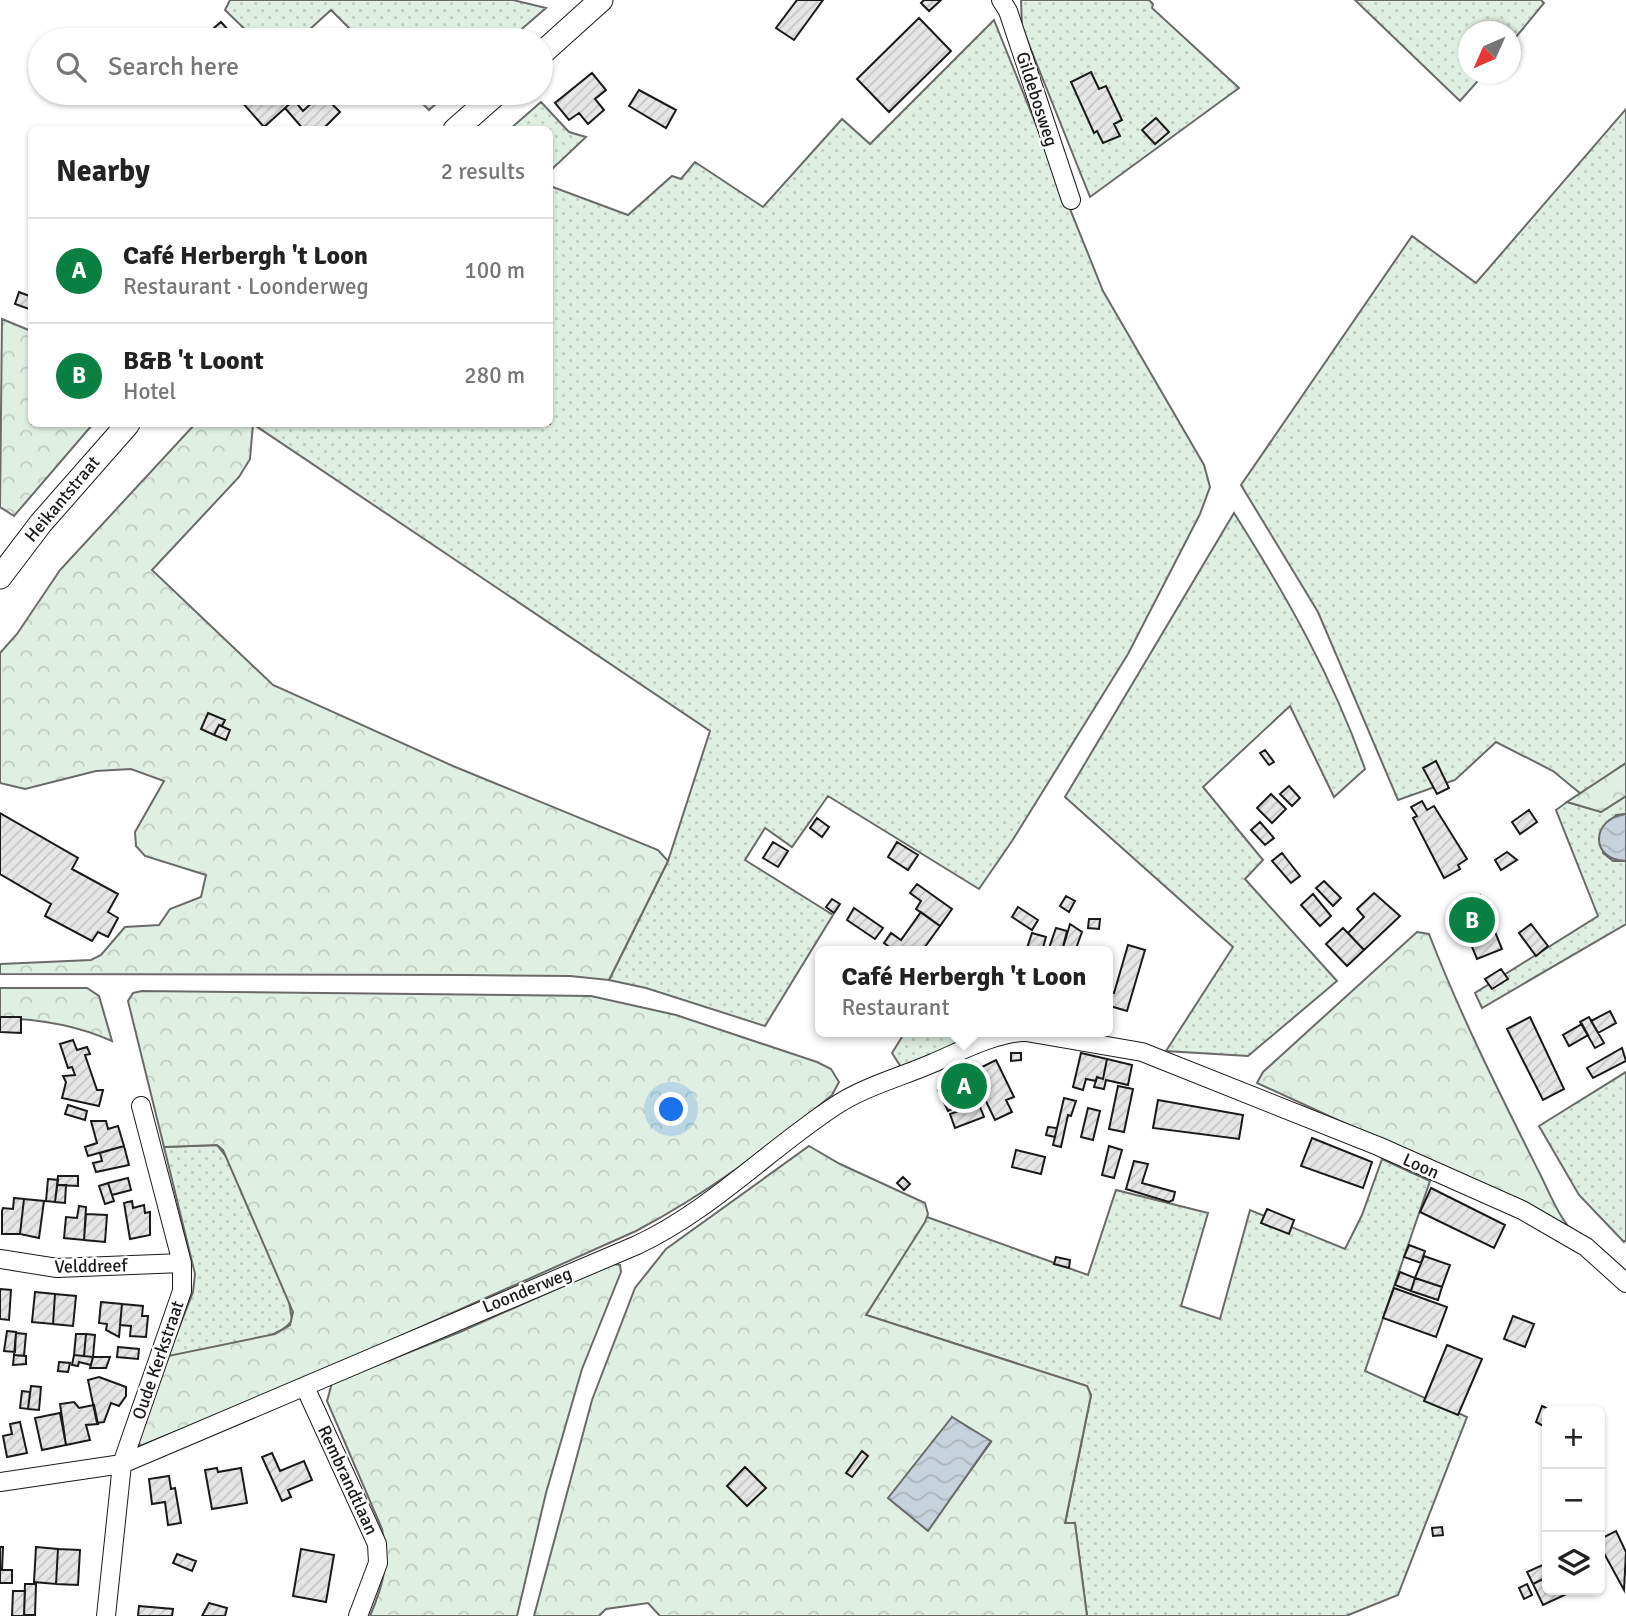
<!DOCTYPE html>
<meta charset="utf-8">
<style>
body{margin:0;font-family:Signika,sans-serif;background:#f6f6f6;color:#222}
.controls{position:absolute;right:21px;bottom:21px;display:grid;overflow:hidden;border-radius:10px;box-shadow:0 2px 5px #0004}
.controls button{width:63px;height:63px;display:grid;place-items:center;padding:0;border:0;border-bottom:2px solid #e0e0e0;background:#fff;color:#222;font:35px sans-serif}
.compass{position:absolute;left:1458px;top:21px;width:63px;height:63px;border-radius:50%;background:#fff;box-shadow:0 2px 5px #0004;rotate:225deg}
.you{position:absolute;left:672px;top:1110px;width:24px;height:24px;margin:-18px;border:5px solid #fff;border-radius:50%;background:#1a73e8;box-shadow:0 0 0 10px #1a73e833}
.badge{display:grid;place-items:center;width:46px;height:46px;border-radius:50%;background:#0b8043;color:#fff;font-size:23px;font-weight:700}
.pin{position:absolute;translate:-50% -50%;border:4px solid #fff;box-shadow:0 2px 7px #0006}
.popup{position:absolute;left:815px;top:946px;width:298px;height:91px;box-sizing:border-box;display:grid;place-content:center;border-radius:10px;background:#fff;filter:drop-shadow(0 2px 5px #0005);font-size:23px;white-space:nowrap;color:#767676}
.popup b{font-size:26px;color:#222}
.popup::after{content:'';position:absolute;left:50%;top:100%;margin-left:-14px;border:14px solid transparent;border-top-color:#fff}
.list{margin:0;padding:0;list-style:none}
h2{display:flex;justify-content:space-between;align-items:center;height:91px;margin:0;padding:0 28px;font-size:30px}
h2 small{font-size:23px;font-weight:400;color:#767676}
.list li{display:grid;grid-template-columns:46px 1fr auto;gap:21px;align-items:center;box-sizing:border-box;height:105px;padding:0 28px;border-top:2px solid #e0e0e0}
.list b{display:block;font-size:26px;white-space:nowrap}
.list p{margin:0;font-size:23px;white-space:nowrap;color:#767676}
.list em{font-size:23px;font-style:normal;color:#767676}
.icon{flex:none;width:38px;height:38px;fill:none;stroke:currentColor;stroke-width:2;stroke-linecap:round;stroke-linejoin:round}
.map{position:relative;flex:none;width:1626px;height:1616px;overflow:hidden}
.search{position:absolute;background:#fff;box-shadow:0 2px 5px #0004;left:28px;top:28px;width:525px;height:77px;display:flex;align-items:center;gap:18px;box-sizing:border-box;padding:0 24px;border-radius:38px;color:#767676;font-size:26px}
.panel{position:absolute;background:#fff;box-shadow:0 2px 5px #0004;left:28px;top:126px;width:525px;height:301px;border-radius:10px}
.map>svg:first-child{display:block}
.grass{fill:url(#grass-dots);stroke:#6a6a6a;stroke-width:2}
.forest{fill:url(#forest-crowns);stroke:#6a6a6a;stroke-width:2;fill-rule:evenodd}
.water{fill:url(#water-waves);stroke:#6a6a6a;stroke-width:2}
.building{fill:url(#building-hatch);stroke:#1a1a1a;stroke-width:2}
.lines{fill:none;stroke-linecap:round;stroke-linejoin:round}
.minor-casing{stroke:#1a1a1a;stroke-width:20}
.tertiary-casing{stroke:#1a1a1a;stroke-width:25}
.minor{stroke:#fff;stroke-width:18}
.tertiary{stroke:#fff;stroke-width:23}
.labels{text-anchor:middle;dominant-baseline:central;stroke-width:5;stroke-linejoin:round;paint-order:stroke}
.street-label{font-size:18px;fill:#1a1a1a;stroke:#fff}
</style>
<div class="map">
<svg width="1626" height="1616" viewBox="0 0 1626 1616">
<defs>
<pattern id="grass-dots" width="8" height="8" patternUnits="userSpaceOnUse" patternTransform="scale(1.75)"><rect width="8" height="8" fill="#e0efe3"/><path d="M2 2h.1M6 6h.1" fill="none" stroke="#c0ccc2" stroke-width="1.8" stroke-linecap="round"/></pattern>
<pattern id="forest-crowns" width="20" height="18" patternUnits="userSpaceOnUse" patternTransform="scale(1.75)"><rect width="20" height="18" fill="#e0efe3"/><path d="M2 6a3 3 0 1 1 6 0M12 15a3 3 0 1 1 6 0" fill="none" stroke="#c0ccc2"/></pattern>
<pattern id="water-waves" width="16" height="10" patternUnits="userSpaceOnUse" patternTransform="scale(1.75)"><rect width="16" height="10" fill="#c6d2dc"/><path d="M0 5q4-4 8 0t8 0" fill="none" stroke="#aab4bc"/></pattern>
<pattern id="building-hatch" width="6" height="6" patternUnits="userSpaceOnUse" patternTransform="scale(1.75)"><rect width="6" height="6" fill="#e6e6e6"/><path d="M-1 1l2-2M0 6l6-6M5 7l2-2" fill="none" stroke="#c5c5c5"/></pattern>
</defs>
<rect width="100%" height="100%" fill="#fff"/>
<!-- grass -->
<path class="grass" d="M230,0H513L546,8L509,40H361L331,10L298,40H256L225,10Z
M1021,0H1149L1153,4L1152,8L1239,88L1090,197L1022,27Z
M1355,0H1541L1544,3L1511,43L1510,32H1468V74H1484L1460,101Z
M994,20L1103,291L1204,465L1210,487L1200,514L1128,654L1012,841L979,889L828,796L792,847L765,828L745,860L833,915L765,1026L646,988L609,980L668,861L710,731L253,424H550V186L628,215L672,176L681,179L695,162L763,207L842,119L870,144Z
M412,93H448L429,110Z
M541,102L569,132L586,137L550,171V130L510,129Z
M1626,109V763L1581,794L1553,771L1496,742L1455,780L1398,800L1318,612L1241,485L1412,236L1476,283Z
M1234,513C1286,595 1333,678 1365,769L1334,797L1290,706L1203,787L1263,860L1245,879L1337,981L1248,1056L1166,1051L1233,947L1065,797Z
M1626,796V814L1616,815L1603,853L1613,861H1626V924L1482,1008L1475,993L1598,916L1556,810L1567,802L1601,812Z
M905,1032H991L901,1067L892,1053Z
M1626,1072V1240L1624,1242L1579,1195L1539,1126Z
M217,1145L231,1163L288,1295L292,1320C279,1344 195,1351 168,1356L193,1292L195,1274L164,1147Z
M1382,1159L1430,1181L1365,1371L1467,1417L1398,1595L1346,1616H1087L1075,1524H1065L1091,1395L1087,1386L866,1315L927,1217L1088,1275L1116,1190L1208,1213L1181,1306L1220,1319L1250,1210L1345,1249L1362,1215Z"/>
<!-- forest -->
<path class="forest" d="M2,319L31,331L32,424H93L14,516L0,507Z
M195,424H253L250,459L239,477L152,570L273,685L453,766L658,850L668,861L609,980L570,976L465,975L0,974V964L91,960L101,955L125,927L159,925L170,909L201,897L206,875L145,856L136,846L135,832L164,781L131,769L96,771L25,789L0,783V653L17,634L60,570Z
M1626,763V796L1601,812L1567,802Z
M1417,932L1429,934C1461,1017 1500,1094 1540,1174C1552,1198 1559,1218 1578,1238L1510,1199L1257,1083L1263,1072Z
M0,988H87L99,996L112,1041C76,1025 39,1019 0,1018Z
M142,991L591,996L676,1015L817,1062L831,1069L839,1082L832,1095C769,1147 708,1193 636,1231L284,1388L140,1446L138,1439L168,1356L275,1334L290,1325L293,1312L223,1150L217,1145L164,1147L128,1001L133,993Z
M809,1146L840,1164L925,1203L928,1214L925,1222L866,1315L1087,1386L1091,1395L1065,1523H1075L1087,1616H660L648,1603L606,1609L599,1616H534L592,1400L635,1288L666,1249ZM952,1417L991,1442L939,1514Z
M613,1264L620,1265L621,1272L582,1369L546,1493L517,1616H370C383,1585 390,1562 382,1529L327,1401L332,1383L460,1332Z"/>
<!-- water -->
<path class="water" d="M1626,814V861C1589,860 1591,818 1626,814Z
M952,1417L991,1441L928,1531L888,1498Z"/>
<!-- building -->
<path class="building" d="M797,0H823L794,40L776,28Z
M924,0H941L929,11L921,3Z
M919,18L951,51L889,112L857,79Z
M221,22L237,40H200Z
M1091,72L1099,89L1106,86L1122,120L1114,124L1120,136L1103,143L1097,131L1094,133L1071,82Z
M592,73L606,90L595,99L604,110L588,124L579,113L569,120L555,103Z
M639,90L676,110L666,128L629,106Z
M234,93H287L294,100L264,127Z
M313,93H337L341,97L333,105L340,112L322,130H304L285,108L294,100L303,111L317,98Z
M1156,118L1169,132L1155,144L1142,130Z
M19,292L32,297V310L15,304Z
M208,713L225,720L222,726L219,725L214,735L201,729Z
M219,725L230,730L226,740L214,735Z
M1265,750L1274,762L1269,765L1260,753Z
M1436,761L1449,788L1437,794L1423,768Z
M1289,786L1300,798L1292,806L1280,794Z
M1271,794L1286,809L1272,823L1257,808Z
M1422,801L1427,810L1434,806L1467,859L1458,865L1460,869L1444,878L1413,818L1417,816L1411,807Z
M1529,810L1537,822L1520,834L1512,822Z
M0,813L78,858L72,869L118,894L108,912L118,918L108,937L98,932L92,941L45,916L51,904L0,874Z
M817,818L829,827L822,837L810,828Z
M1260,822L1274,838L1265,845L1251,830Z
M773,842L788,851L778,867L763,858Z
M897,842L918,855L908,870L888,857Z
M1507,852L1517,860L1501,870L1495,860Z
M1282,853L1300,876L1291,883L1272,861Z
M1324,881L1341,898L1333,906L1316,888Z
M917,884L952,909L940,926L916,909L921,901L910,893Z
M1374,893L1400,916L1364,950L1348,933L1364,917L1357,909Z
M1313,894L1331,916L1320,926L1301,905Z
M1480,895L1502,949L1477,959L1455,905Z
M1066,896L1075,901L1069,912L1060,906Z
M832,899L840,904L834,913L826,907Z
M1018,907L1038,920L1032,930L1012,917Z
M854,908L883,928L875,939L847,920Z
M921,912L940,926L922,951H895L884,943L891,933L901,940Z
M1089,919H1100L1099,929L1088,928Z
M1070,924L1082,932L1075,951H1062Z
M1531,924L1548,946L1536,956L1519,933Z
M1056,928L1067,931L1062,951H1048Z
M1343,928L1364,950L1347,966L1326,944Z
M1032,933L1046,937L1042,951H1026Z
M1128,945L1145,950L1127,1011L1110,1006L1109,1009L1108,991L1114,993Z
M1501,969L1508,979L1492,989L1485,979Z
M1610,1011L1616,1023L1598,1033L1591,1021Z
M0,1017H21V1033L0,1032Z
M1530,1017L1564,1089L1543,1100L1507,1029Z
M1589,1017L1604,1043L1595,1048L1580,1022Z
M1582,1024L1588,1035L1569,1046L1563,1035Z
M73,1040L77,1050L87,1047L90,1054L85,1055L97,1090H103L99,1106L62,1098L66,1082L63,1076L75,1075L72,1067L68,1068L60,1044Z
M1622,1048L1626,1061L1593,1078L1587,1068Z
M1011,1053H1021V1060L1011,1061Z
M1081,1053L1107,1059L1103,1079L1097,1077L1096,1081L1086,1079L1083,1090L1073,1087Z
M1107,1059L1132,1065L1128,1085L1106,1080L1104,1089L1094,1087L1097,1077L1103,1079Z
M996,1060L1014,1097L1006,1100L1012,1112L995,1120L979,1087L989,1082L982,1067Z
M982,1067L989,1082L979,1087L982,1094L976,1097L984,1117L955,1128L950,1114L967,1108L965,1103L948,1111L938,1090Z
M1118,1086L1133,1089L1124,1132L1109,1129Z
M1064,1098L1076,1101L1071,1116L1068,1115L1061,1147L1053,1145Z
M1158,1100L1243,1115L1239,1139L1153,1128Z
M68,1105L87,1111L85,1120L65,1114Z
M1088,1108L1100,1111L1093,1140L1081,1137Z
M91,1121H106L108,1129L118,1126L124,1146L88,1156L85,1147L97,1143Z
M1048,1127L1057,1128L1055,1137L1046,1135Z
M1312,1138L1372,1162L1363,1188L1301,1166Z
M124,1146L129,1165L96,1172L93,1163L102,1161L100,1153Z
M1109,1146L1122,1150L1114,1178L1102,1175Z
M1016,1150L1045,1157L1041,1174L1012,1167Z
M1134,1161L1148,1164L1142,1183L1175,1192L1173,1200L1169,1202L1126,1189Z
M58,1176H78V1186L57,1185Z
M903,1177L910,1184L904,1190L897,1183Z
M128,1178L131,1190L112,1195L108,1183Z
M48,1179L58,1180L55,1202L46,1201Z
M108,1183L114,1201L105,1204L99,1186Z
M57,1185H66L65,1203L55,1202Z
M1431,1188L1505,1225L1494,1248L1420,1212Z
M14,1198L24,1199L20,1234H2V1211L3,1208L13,1209Z
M24,1199L44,1201L39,1238L20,1234Z
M132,1201L133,1208L144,1205L145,1213L150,1212V1235L130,1239L124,1203Z
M79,1206L86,1207L84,1240L64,1238L66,1217L77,1218Z
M1267,1209L1294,1220L1289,1234L1261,1223Z
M86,1214L107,1215L105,1242L84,1240Z
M1409,1245L1425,1251L1421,1263L1404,1257Z
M1424,1256L1450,1265L1442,1287L1415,1278Z
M1056,1257L1070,1260L1069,1268L1054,1264Z
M1400,1272L1415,1278L1411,1291L1395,1285Z
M1415,1278L1442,1287L1438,1300L1411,1291Z
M1394,1288L1447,1307L1436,1337L1383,1318Z
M0,1289L11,1290L9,1320L0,1319Z
M35,1292L55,1294L53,1324L32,1322Z
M55,1294L76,1296L73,1326L53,1324Z
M101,1302L122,1304L119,1337L106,1330L107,1324L99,1323Z
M122,1304L143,1306L142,1316H148L146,1337L130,1336L131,1326L120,1325Z
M1513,1316L1534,1324L1525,1347L1504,1339Z
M7,1331L16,1332L15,1352L4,1351Z
M16,1333L26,1334L24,1356L14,1355Z
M76,1334H86L84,1356L74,1355Z
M86,1334L95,1335L93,1357L84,1356Z
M1447,1345L1482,1359L1458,1415L1424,1401Z
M118,1347L139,1349L138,1359L117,1357Z
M14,1355L26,1356V1364L13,1365Z
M74,1355L93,1357L91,1365L79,1362L78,1366L72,1365Z
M93,1357H110L106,1368H90Z
M59,1362L70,1363L68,1372L58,1371Z
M99,1377L126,1387V1396L119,1406L111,1403L104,1422L97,1423L88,1380Z
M31,1386L41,1387L39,1410L28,1409Z
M22,1391L30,1392L28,1409L20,1408Z
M74,1402L79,1408L94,1405L98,1424L86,1425L90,1440L66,1445L60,1404Z
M1542,1406L1553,1411H1547V1428L1536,1422Z
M60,1413L66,1445L42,1450L35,1418Z
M20,1422L27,1453L7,1457L3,1436L12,1434L10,1424Z
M862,1451L868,1456L852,1477L846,1473Z
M272,1453L280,1471L304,1461L312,1480L288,1490L291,1497L282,1501L262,1457Z
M745,1467L766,1488L747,1506L727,1486Z
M217,1468L218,1472L241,1468L247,1503L212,1509L205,1470Z
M169,1476L171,1489L175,1488L181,1523L168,1525L165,1502L152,1504L149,1479Z
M1442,1527L1443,1535L1433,1536L1432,1528Z
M1616,1531L1626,1552L1624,1590L1600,1546V1539Z
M0,1547H3L2,1570H12V1583H0Z
M36,1547L58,1549L56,1584L34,1582Z
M58,1549L80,1550L78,1585L56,1584Z
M301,1549L334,1555L326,1602L293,1596Z
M177,1554L196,1561L192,1571L173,1563Z
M1547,1563V1577L1533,1584L1527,1572Z
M1547,1577V1590L1573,1591L1543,1605L1533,1584Z
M25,1584H36L35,1615H24Z
M1527,1584L1532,1595L1524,1599L1519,1588Z
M13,1591H25L24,1616H12Z
M209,1603L227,1608L225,1616H202Z
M139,1606L173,1609L172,1616H138Z"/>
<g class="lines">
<!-- minor casing -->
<g class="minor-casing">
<path id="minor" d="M1001,0L1008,11L1071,200
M1026,1032L1142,1052L1378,1146L1522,1210L1586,1247L1626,1283
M0,1259L57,1268L182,1263
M305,1387L377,1544L378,1563L358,1616
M0,1482L122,1464L637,1245C710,1211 768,1150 835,1106C863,1087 901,1077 933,1063C961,1051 992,1034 1023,1032
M106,1616L122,1464L182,1291V1263L141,1106"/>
</g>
<!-- tertiary casing -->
<g class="tertiary-casing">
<path id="tertiary" d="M541,54L601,0
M455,130L497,93
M0,577L41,523L128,424"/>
</g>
<!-- minor -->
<use href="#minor" class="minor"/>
<!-- tertiary -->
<use href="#tertiary" class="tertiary"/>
</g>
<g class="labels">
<!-- street labels -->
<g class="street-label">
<text transform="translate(1037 99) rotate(72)">Gildebosweg</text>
<text transform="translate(62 499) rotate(-50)">Heikantstraat</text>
<text transform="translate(1421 1166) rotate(24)">Loon</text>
<text transform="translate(91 1266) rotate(-1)">Velddreef</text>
<text transform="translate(527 1290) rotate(-22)">Loonderweg</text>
<text transform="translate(158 1360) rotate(-71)">Oude Kerkstraat</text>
<text transform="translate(348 1480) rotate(65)">Rembrandtlaan</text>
</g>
</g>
</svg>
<div class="controls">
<button>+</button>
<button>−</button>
<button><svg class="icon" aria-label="layers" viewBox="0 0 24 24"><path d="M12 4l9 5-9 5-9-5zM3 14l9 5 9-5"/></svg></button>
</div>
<svg class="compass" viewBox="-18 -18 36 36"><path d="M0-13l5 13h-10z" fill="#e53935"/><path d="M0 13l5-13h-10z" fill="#767676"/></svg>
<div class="you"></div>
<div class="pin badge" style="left:964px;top:1086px">A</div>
<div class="popup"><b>Café Herbergh 't Loon</b>Restaurant</div>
<div class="pin badge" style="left:1472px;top:920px">B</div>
<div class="search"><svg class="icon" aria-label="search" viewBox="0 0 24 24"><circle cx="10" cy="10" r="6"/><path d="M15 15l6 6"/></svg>Search here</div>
<section class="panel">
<h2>Nearby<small>2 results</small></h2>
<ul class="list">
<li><span class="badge">A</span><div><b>Café Herbergh 't Loon</b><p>Restaurant · Loonderweg</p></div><em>100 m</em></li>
<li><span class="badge">B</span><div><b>B&amp;B 't Loont</b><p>Hotel</p></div><em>280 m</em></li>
</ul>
</section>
</div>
